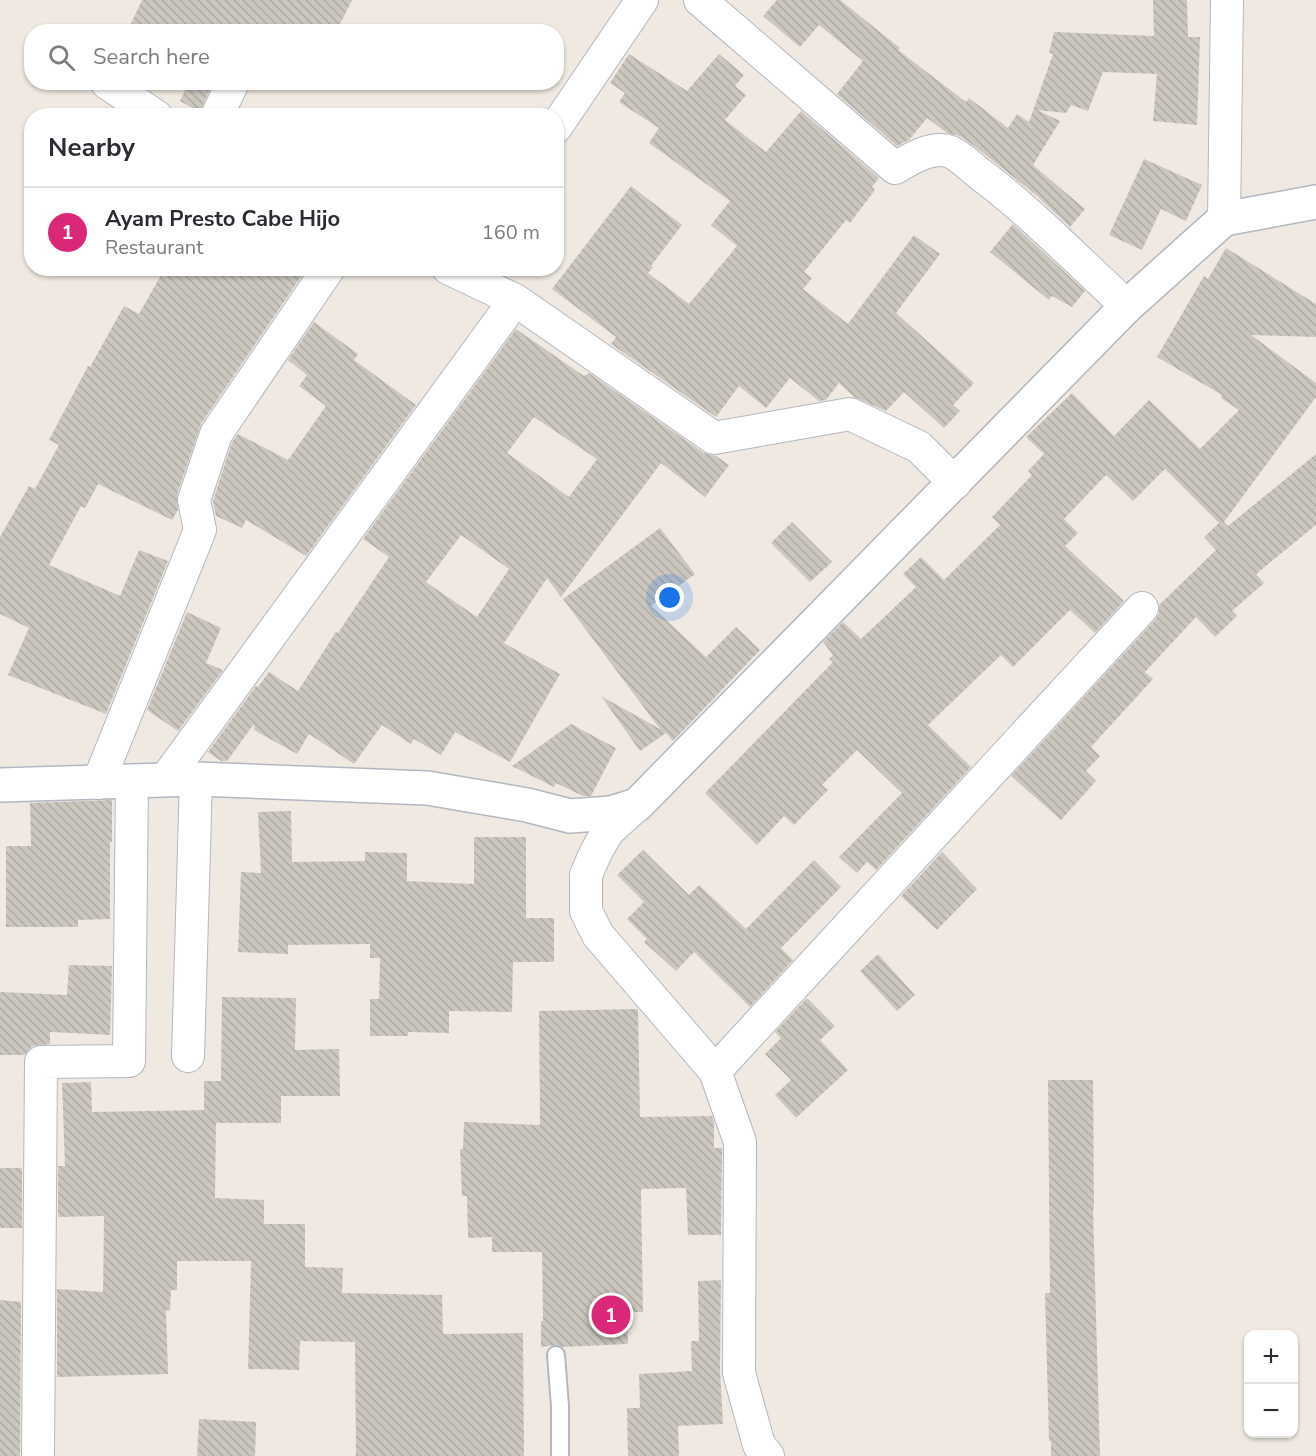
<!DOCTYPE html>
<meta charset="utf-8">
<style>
body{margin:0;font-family:"Nunito Sans",sans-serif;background:#f7f7f7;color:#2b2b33}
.controls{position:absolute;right:18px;bottom:18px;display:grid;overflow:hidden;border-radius:12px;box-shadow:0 2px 4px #0004}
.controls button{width:54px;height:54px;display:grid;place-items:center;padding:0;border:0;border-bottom:2px solid #e1e1e2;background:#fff;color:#2b2b33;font:30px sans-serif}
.you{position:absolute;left:670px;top:598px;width:21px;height:21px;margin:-15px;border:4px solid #fff;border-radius:50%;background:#1a73e8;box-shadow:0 0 0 9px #1a73e833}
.badge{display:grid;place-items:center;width:39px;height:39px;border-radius:50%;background:#db2777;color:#fff;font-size:20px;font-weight:700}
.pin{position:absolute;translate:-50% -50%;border:3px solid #fff;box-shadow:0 2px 6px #0006}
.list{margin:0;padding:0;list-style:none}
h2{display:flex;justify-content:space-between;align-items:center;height:78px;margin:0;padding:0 24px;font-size:26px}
h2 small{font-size:20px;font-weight:400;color:#7c7c81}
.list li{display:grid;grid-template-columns:39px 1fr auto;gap:18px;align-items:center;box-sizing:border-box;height:90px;padding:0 24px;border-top:2px solid #e1e1e2}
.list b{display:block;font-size:22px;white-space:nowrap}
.list p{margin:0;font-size:20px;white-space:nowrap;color:#7c7c81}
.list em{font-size:20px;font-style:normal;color:#7c7c81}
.icon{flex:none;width:33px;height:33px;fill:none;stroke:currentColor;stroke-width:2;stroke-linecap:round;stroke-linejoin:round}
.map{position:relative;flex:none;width:1316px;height:1456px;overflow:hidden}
.search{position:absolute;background:#fff;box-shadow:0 2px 4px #0004;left:24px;top:24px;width:540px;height:66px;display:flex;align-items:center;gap:15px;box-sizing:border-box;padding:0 21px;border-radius:24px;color:#7c7c81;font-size:22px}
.panel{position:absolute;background:#fff;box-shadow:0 2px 4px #0004;left:24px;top:108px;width:540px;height:168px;border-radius:24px}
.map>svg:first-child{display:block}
.building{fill:url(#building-back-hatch);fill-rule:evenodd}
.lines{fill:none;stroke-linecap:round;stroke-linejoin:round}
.service-casing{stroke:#b4b7c1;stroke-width:20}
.minor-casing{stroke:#b4b7c1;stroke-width:34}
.tertiary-casing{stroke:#b4b7c1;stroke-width:36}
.service{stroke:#fff;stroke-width:16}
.minor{stroke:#fff;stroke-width:32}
.tertiary{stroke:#fff;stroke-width:33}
</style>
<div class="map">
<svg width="1316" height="1456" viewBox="0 0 1316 1456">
<defs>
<pattern id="building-back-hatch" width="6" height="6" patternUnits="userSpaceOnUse" patternTransform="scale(1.5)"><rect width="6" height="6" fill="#cbc7bf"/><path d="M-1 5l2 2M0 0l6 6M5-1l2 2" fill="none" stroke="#afaba4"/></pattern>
</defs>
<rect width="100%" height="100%" fill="#efe9e1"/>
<!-- building -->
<path class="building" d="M142,0H352L336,32H127Z
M777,0H840L900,48L898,50L966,102L969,98L1008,128L1017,114L1029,122L1053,54L1049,53L1054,32L1154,36L1153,0H1187L1188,37H1200L1197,125L1153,121L1157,74L1103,72L1088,111L1071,105L1066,113L1037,110L1060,121L1033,165L1085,209L1070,227L1037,196L973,145L960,136L947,133L927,118L909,140L897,146L837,94L863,61L819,25L800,47L763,16Z
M629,54L687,91L719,54L744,75L735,86L746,95L725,120L766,152L801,111L879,178L872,187L875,190L850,223L846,220L804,272L812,278L803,289L848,324L914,235L940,254L896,313L974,383L953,405L960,411L944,428L904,392L886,411L854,397L839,383L826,400L819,401L790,378L766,408L739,386L716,417L611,344L616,337L552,289L631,186L682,225L651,266L653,267L648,273L689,304L737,246L711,225L730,201L649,143L659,128L619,102L625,93L610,83Z
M189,82H213L200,112L180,101Z
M1144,159L1202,185L1186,221L1161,209L1142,250L1109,235Z
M1013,224L1085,291L1072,307L1052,296L1049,300L990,252Z
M1226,248L1316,304V337L1251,335L1316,383V397L1224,522L1228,526L1316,454V525L1256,574L1264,583L1232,611L1237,616L1215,637L1196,617L1145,672L1153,679L1091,747L1100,756L1086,771L1096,781L1061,820L1011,776L1155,620L1159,613V605L1216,550L1204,537L1219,523L1165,469L1133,501L1106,475L1064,519L1078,533L1065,546L1124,601L1095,633L1070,610L1013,667L1001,655L928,725L971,767L876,870L867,862L857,873L839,857L902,793L857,750L822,785L828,790L794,825L784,816L757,845L705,793L833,662L829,659L833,655L823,642L843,622L861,639L916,587L903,574L921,557L944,580L1000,525L992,517L1032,475L1028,471L1044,454L1026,437L1072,393L1114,436L1149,400L1200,449L1239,410L1221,398L1222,395L1157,357L1204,276L1208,279Z
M165,268H307L201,424L177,494L178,510L172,520L98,484L85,508L81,506L49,565L120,596L139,550L168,561L106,714L8,675L29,628L0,614V537L29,486L35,489L59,445L49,440L88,366L90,367L124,306L139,314Z
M314,322L358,354L354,360L416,405L306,556L246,520L242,528L216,516L213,501L232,442L238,434L288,460L326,406L299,386L307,375L288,360Z
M516,329L584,376L589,373L704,453L716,456L729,465L705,497L661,463L561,597L547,578L504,643L560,674L510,762L455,732L441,755L414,739L411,744L382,725L354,764L309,734L297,754L254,730V724L227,761H221L208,752L256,686L258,687L269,672L298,691L336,632L338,633L389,557L363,539ZM534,417L597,459L569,497L507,453ZM461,535L509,569L477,617L426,582Z
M792,522L832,562L810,582L771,543Z
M660,528L695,574L651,606L706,657L736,627L760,650L673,741L666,733L640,751L601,696L660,729L563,599Z
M187,612L221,628L206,663L223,670L178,731L147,710Z
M571,724L616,748L591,796H583L556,783L554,787L512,766Z
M112,800V842H110V919L78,920V927H6V846H31L30,803Z
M291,811L292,862L365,861V852L407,853V881L474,884V837H526V918H554V962H513L512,1012L449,1011V1033L408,1032V1036H370V999H379L380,958H370V944L288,945V954L238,952L241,872L261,873L258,812Z
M643,850L689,895L699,885L746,929L814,860L841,887L781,948L793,960L750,1007L694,952L676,971L644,942L647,939L627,919L644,902L617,875Z
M942,852L977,889L937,930L901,896Z
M878,954L915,995L897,1011L860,971Z
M69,965L112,966L110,1035L50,1032V1044L32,1046L25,1055H0V992L67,995Z
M222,997L296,998L295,1050L339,1049L340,1096H281V1123H216L215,1198L264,1200V1224H305V1267L343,1268L342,1293L442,1295L443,1334L523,1333L524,1456H356L355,1342L300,1341L299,1370L248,1369L251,1261H177V1290H171L170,1311L166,1310L168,1374L57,1377V1289L103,1292L104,1216L58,1217V1166H65L62,1083L91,1082L92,1112L204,1110V1081H221Z
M807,998L835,1026L820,1040L848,1070L796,1118L775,1095L791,1080L765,1054L781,1038L775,1032Z
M638,1009L640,1117L712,1116L714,1122V1148H722L721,1235H688L686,1188L641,1189L643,1312H627L628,1344L562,1347L556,1345L541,1347V1321H543L542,1252H492V1237L468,1238L467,1196H462L460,1149H463L464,1122L540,1125L539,1011Z
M1048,1080H1093L1094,1209H1093L1100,1456H1051V1441H1049L1045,1293H1050Z
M0,1168H22V1228H0Z
M721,1280L720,1369L723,1424L678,1426L679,1456H628L627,1408H640L639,1374L692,1371L691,1341H699L698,1281Z
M0,1300L21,1302L20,1456H0Z
M199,1419L256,1422L255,1456H197Z"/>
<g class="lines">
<!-- service casing -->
<g class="service-casing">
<path id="service" d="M556,1355L560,1406V1456"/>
</g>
<!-- minor casing -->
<g class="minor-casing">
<path id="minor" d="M700,0L895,168C910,159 933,145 951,152C961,157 971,167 980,174C1032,213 1079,262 1127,306
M107,83L156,116
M217,116L233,82
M556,127L642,0
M1224,219L1227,0
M448,268L515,300L714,438L850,414L919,447L955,483
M165,780L515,300
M98,783L200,530L194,500L216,434L329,268
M637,805L608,831L596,852L586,875V911L598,935L715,1071L740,1142L739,1373L759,1445L768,1456
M188,1056L196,779
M715,1071L1142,608
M38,1456L41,1062L129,1061L132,781"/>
</g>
<!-- tertiary casing -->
<g class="tertiary-casing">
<path id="tertiary" d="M0,785L196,779L427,788L527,805L570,816L611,813L637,805L1127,306L1224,219L1316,202"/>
</g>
<!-- service -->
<use href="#service" class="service"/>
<!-- minor -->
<use href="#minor" class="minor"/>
<!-- tertiary -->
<use href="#tertiary" class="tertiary"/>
</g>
</svg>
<div class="controls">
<button>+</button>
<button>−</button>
</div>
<div class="you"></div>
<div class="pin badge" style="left:611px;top:1315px">1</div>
<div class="search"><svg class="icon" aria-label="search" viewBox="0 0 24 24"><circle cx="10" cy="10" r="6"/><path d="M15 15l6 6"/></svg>Search here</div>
<section class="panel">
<h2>Nearby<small></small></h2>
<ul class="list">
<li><span class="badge">1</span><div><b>Ayam Presto Cabe Hijo</b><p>Restaurant</p></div><em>160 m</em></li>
</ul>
</section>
</div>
